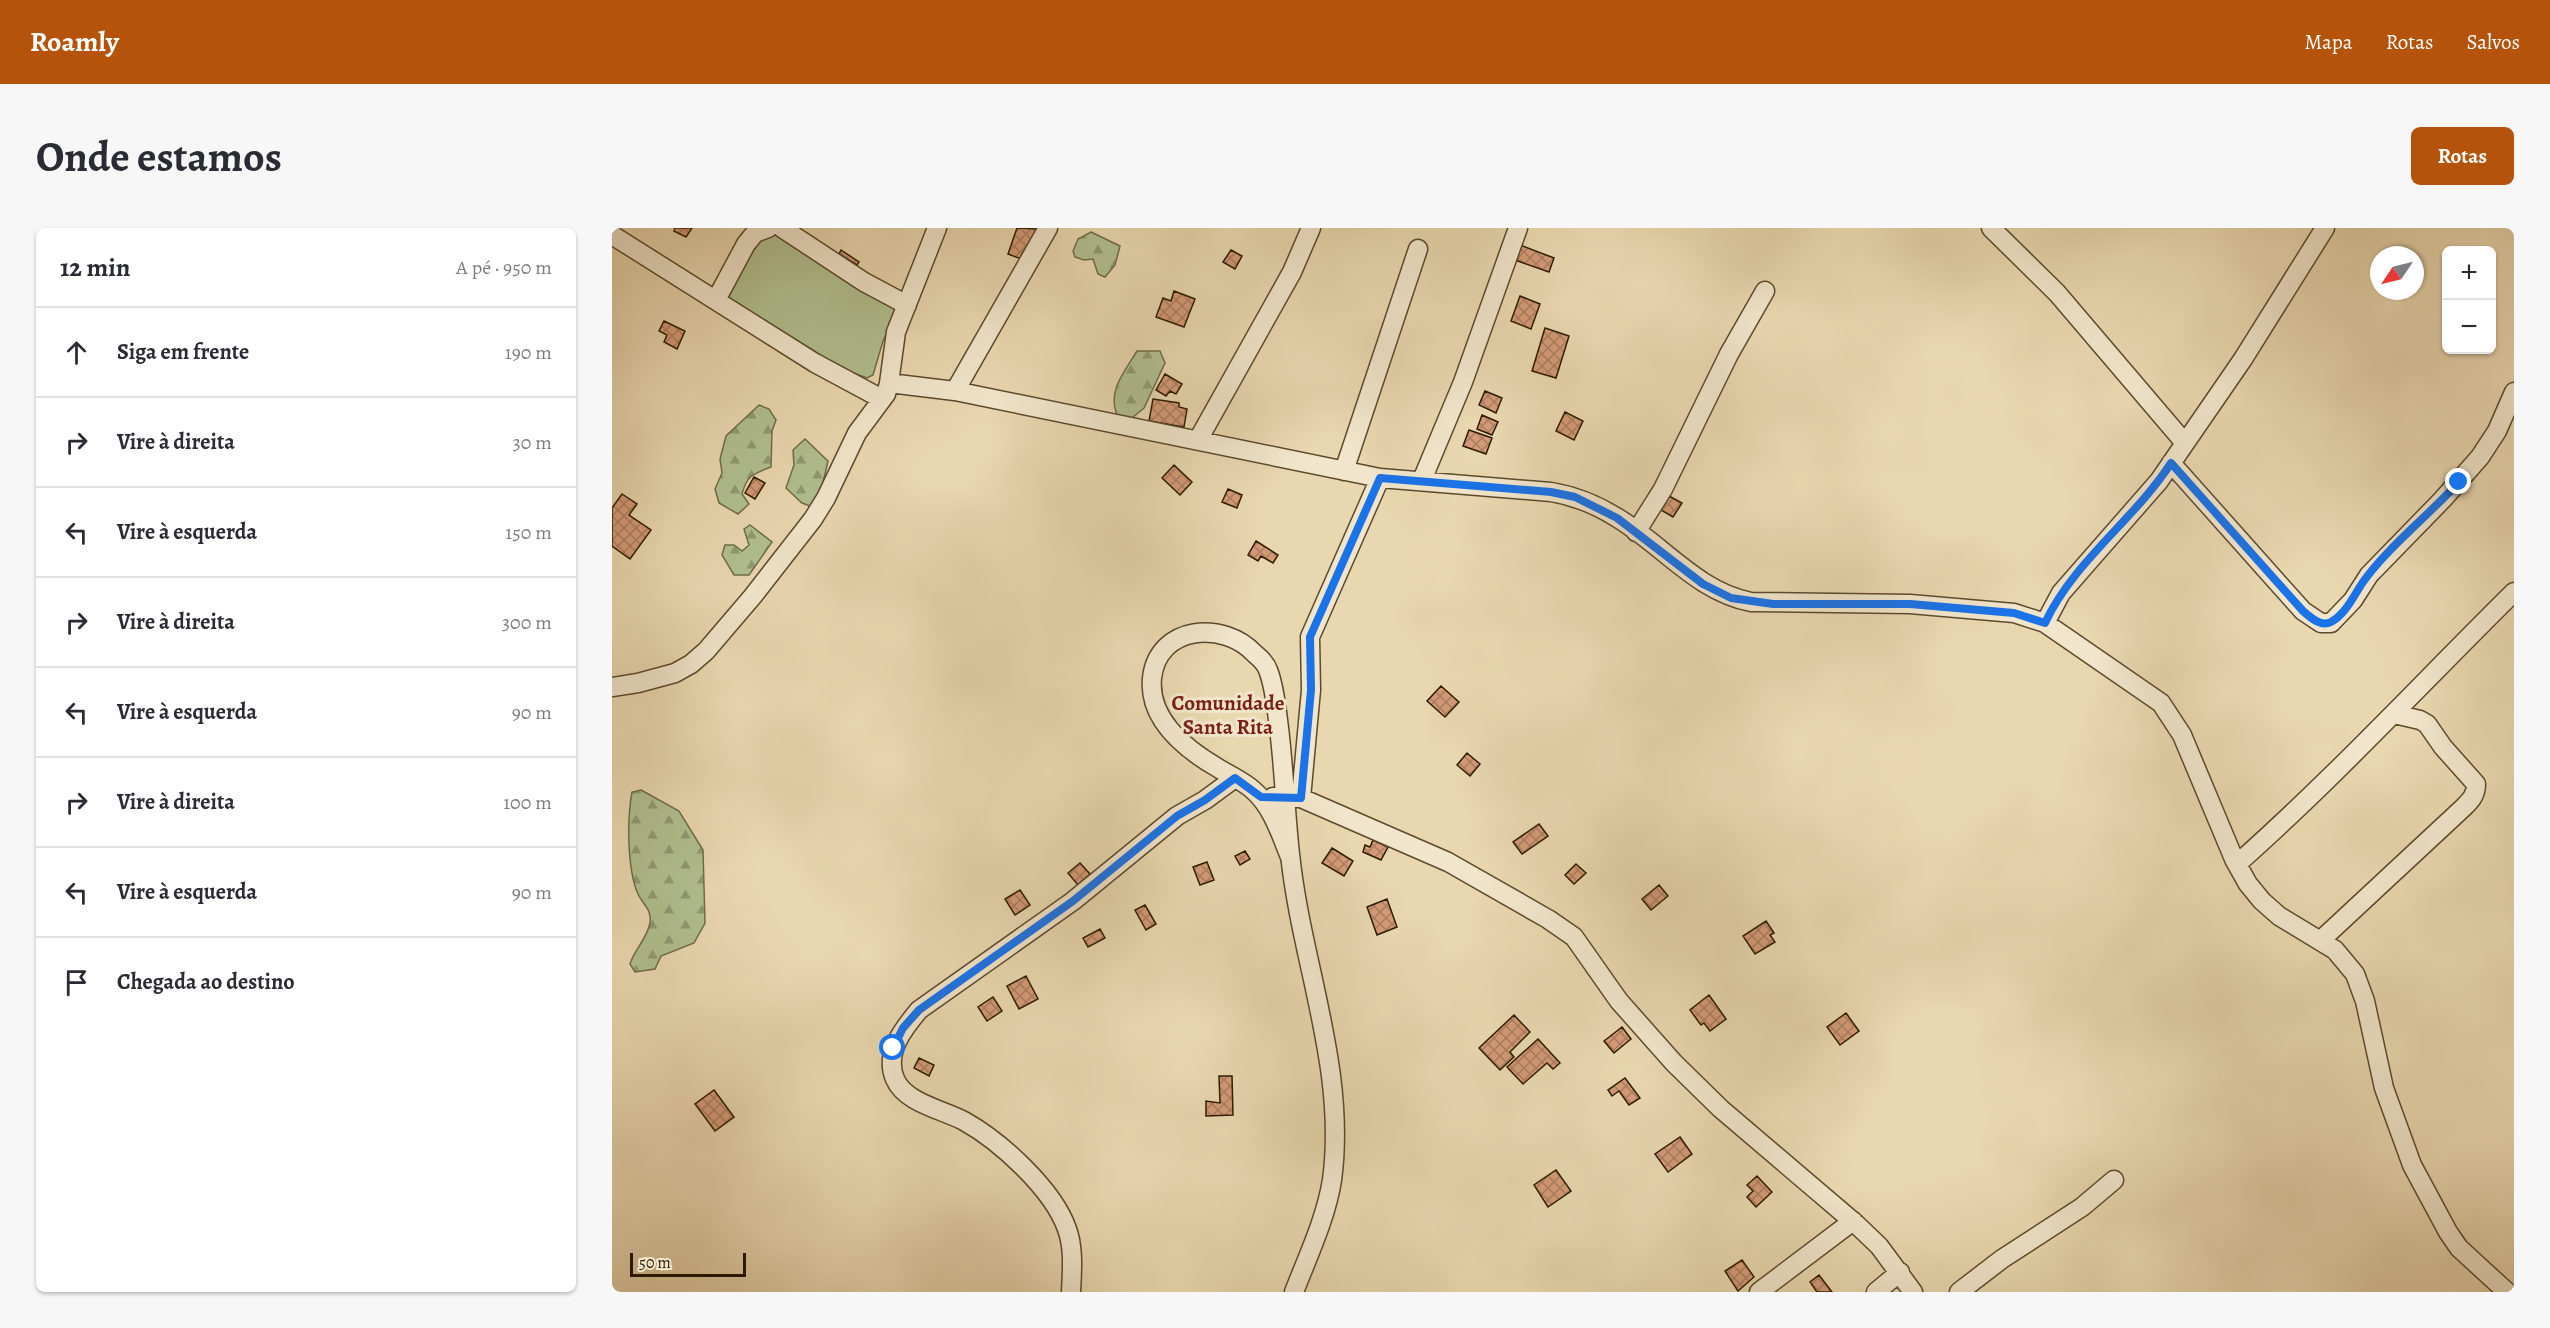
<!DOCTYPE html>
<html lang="pt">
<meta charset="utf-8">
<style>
body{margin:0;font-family:Alegreya,serif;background:#f7f7f7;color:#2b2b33}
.controls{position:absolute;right:18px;top:18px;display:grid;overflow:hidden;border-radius:9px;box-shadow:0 2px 4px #0004}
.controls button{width:54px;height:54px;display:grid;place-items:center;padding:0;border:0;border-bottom:2px solid #e1e1e2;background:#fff;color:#2b2b33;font:30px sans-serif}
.compass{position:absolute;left:1758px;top:18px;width:54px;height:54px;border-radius:50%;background:#fff;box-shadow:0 2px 4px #0004;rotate:235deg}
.scale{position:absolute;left:18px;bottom:15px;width:116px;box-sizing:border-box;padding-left:6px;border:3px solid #2d1b01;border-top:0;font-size:16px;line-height:21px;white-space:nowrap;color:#2d1b01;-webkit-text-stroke:4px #f1e5cb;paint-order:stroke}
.stop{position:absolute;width:18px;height:18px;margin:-14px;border:4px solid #1a73e8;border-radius:50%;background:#fff}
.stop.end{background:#1a73e8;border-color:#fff;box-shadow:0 2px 6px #0008}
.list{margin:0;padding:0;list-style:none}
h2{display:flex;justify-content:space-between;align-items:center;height:78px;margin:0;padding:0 24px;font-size:26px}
h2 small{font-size:20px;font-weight:400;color:#7c7c81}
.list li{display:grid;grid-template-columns:39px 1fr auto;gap:18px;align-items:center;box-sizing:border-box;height:90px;padding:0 24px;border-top:2px solid #e1e1e2}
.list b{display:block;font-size:22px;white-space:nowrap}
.list em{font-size:20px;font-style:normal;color:#7c7c81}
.icon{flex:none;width:33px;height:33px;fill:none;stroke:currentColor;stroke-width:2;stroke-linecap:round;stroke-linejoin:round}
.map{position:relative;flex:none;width:1902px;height:1064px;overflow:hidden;border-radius:9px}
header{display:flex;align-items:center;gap:36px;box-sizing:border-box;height:84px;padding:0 30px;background:#b45309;color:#fff}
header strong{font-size:28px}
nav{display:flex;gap:33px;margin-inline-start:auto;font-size:21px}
.intro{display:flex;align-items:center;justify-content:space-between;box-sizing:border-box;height:144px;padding:0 36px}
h1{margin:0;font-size:42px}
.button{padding:15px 27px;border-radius:9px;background:#b45309;color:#fff;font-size:21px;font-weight:700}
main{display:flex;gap:36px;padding:0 36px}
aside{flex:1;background:#fff;border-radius:9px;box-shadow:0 2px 4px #0004}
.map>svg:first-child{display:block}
.green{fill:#b1bf8f;stroke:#6f6d48;stroke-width:1.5}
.forest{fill:url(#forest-firs);stroke:#6f6d48;stroke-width:1.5}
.building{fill:url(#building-cross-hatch);stroke:#2d1b01;stroke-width:1.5}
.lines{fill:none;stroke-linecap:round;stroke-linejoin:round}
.minor-casing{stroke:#5c4a2c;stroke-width:21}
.minor{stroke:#f1e5cb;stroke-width:18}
.route{stroke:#1a73e8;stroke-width:8}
.labels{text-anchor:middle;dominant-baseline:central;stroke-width:6;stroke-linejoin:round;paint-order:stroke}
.quarter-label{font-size:21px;font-weight:bold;fill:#7a1f14;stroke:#f1e5cb}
</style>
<header>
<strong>Roamly</strong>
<nav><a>Mapa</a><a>Rotas</a><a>Salvos</a></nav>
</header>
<div class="intro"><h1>Onde estamos</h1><a class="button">Rotas</a></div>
<main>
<aside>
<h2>12 min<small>A pé · 950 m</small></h2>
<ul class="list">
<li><svg class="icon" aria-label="ahead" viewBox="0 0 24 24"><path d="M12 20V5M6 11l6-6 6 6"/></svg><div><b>Siga em frente</b></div><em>190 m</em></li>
<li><svg class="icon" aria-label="right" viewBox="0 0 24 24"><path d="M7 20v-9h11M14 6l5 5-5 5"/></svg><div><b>Vire à direita</b></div><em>30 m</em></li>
<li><svg class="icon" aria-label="left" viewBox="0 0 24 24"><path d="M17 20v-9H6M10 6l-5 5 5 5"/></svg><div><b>Vire à esquerda</b></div><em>150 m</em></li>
<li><svg class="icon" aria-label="right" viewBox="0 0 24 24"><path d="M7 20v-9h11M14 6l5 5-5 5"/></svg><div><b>Vire à direita</b></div><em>300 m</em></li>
<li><svg class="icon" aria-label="left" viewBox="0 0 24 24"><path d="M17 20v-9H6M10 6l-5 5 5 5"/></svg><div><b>Vire à esquerda</b></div><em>90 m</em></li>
<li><svg class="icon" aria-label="right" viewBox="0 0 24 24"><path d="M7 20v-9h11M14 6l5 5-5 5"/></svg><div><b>Vire à direita</b></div><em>100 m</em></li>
<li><svg class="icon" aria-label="left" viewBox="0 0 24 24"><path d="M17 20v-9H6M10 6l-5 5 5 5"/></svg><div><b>Vire à esquerda</b></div><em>90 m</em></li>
<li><svg class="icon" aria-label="arrive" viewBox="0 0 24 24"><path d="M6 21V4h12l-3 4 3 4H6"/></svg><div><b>Chegada ao destino</b></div></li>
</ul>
</aside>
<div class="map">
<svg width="1902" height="1064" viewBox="0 0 1902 1064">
<defs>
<pattern id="forest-firs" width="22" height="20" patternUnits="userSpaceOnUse" patternTransform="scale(1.5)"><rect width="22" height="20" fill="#b1bf8f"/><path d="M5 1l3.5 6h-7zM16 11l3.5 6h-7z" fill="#909a72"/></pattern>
<pattern id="building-cross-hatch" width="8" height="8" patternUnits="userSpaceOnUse" patternTransform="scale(1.5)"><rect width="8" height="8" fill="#d39a77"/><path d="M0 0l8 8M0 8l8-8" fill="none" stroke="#ac7d5f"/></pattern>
</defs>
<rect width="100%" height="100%" fill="#e9d7af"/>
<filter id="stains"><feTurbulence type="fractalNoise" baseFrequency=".00333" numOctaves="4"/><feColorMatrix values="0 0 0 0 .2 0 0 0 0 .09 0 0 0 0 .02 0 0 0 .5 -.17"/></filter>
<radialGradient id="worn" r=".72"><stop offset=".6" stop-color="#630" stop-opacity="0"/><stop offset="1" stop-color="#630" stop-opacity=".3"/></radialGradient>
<!-- green -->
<path class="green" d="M166,6L280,76L283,82L282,90L271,113L261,147L255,150L228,140L112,68L137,20L152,7Z"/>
<!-- forest -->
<path class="forest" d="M479,4L508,18L503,37L493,49L486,46L481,31L472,32L463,29L461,23L466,11Z
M525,123H548L553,135L532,180L520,190L505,187C495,163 513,143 525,123Z
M147,177L157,181L164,192L160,203L159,239C141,246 135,247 130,266L137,276L126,286L107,275L103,261L110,245L108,231L114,208Z
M193,211L216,233L209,263L198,278L190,275L174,260L182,237L181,222Z
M138,297L160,314L137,347H122L110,327L113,317H122L130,323L137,317L132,301Z
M29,562L67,583L91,622L93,695L82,715L49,728L43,741L23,744L18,736C22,722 35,711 38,695C40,681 31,677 26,666C15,641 15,591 20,564Z"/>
<!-- building -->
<path class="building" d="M63,0H80L74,9L62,3Z
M405,0L426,1L415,33L396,26Z
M908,17L942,30L937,44L903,32Z
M229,22L247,34L245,37L227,26Z
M619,22L630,28L623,41L611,34Z
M562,63L583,71L572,99L544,89L551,70L559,73Z
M908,68L928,76L919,101L899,93Z
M52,93L73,103L65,121L52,114L55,107L47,103Z
M933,100L957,108L944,150L920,143Z
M553,146L570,156L564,166L558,163L554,168L544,162Z
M873,163L890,170L884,185L867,177Z
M541,171L567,175V179L575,181L572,199L537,193Z
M953,184L971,193L962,212L944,203Z
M870,187L886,194L880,207L865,201Z
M857,202L880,210L874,226L851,218Z
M562,237L580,254L568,267L550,250Z
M142,249L153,255L143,271L133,265Z
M616,261L630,267L625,280L610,274Z
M10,266L25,276L17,287L39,302L18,331L0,318V280Z
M1057,268L1070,275L1061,289L1049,282Z
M644,313L666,327L661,335L649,328L646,333L636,327Z
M829,458L847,474L833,489L815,473Z
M855,525L868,536L858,548L845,537Z
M927,596L936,608L910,626L901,614Z
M761,612L776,619L769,632L751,624L753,617L758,619Z
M720,620L741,633L732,648L710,635Z
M633,623L638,631L628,637L623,628Z
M595,634L602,652L588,657L581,639Z
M468,635L478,646L466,657L456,645Z
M964,636L974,645L962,656L953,647Z
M1047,657L1056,668L1039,682L1030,671Z
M408,662L418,677L403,687L393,671Z
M775,671L785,699L765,707L755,679Z
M533,677L544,696L534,702L523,682Z
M1154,693L1162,705L1158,707L1163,714L1143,726L1131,708Z
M488,701L493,710L476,719L471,710Z
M414,748L426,771L407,781L395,758Z
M1097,767L1114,791L1098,803L1092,795L1089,797L1078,782Z
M381,769L390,783L375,793L366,779Z
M1234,785L1247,803L1228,817L1215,799Z
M902,787L918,804L898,824L902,829L888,842L867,820Z
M1010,799L1019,811L1002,825L992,813Z
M926,811L948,835L941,841L935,835L911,856L895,839Z
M307,830L322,837L317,848L302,840Z
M607,848H620L621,887L594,888V873L608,875Z
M1013,850L1028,870L1017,877L1007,863L1000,868L996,862Z
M102,862L122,889L103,903L83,876Z
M1068,909L1080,926L1056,944L1043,926Z
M944,942L959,963L936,979L922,957Z
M1145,948L1160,964L1144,979L1135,969L1141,963L1135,957Z
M1130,1032L1142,1049L1126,1063L1113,1043Z
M1207,1047L1220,1064H1205L1198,1054Z"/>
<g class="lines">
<!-- minor casing -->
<g class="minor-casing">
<path id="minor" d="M170,0L252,54L295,77
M1379,0L1445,65L1572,214
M0,7L203,135L270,171
M104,72L134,16L143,5L156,0
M277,155L284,104L325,0
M343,163L436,0
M586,212L680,44L699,0
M1559,235L1691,383L1709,395H1719L1741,372L1757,347L1831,271L1868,229L1885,203L1902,164
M732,243L806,21
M810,252L851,154L906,0
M1024,304L1051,261L1117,126L1153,63
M1433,395L1549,475L1570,507L1622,631L1636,656L1650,673L1667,688L1723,722L1743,746L1753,773L1772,860L1800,937L1836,1004L1847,1020L1895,1064
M0,459L26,455L63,445L79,436L94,423L141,368L201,291L214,270L245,205L274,166L277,155L343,163L768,250L939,264C963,268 983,276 1004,289C1051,317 1084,363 1139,374L1298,376L1402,385L1433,395L1449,365L1547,253L1631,131L1713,0
M661,569L689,570L836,634L936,691L962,709L1007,773L1062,835L1109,881L1244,996L1267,1018L1301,1064
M689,570L699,462L698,409L768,250
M678,629C669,607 660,578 641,562C631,553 617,547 606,540C573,521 536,491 540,450C546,397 612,392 643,426C648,430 654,436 656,442C662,457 664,476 666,492C672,536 673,581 678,626C689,734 735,841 720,952C714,990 696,1028 682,1064
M1625,636C1722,550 1810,455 1902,364
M1709,712L1852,579C1859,572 1864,567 1864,556L1831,519L1815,496L1808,492L1782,486
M459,1064C460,1043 462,1020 455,1001C441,961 388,913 352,893C332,882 293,875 283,851C272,825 291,801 307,782L461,673L565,588L593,572L623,550
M1147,1064L1241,993
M1264,1064L1288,1044
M1347,1064L1390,1031L1470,979L1502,952"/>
</g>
<!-- minor -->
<use href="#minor" class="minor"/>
</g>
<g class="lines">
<!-- route -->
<path class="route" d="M281,820L291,800L307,782L461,673L565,588L593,572L623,550L649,569L689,570L699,462L698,409L768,250L939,264L963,269L1005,290L1091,356L1119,370L1161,376H1298L1402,385L1433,395C1462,333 1522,292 1559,235L1691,383C1699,390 1709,399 1719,394C1734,386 1742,367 1751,354C1775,320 1818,286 1847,254"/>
</g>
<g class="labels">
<!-- quarter labels -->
<g class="quarter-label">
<text x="616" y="475">Comunidade<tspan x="616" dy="24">Santa Rita</tspan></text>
</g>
</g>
<rect width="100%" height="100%" filter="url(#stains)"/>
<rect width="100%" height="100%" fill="url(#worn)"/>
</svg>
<div class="controls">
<button>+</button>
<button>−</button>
</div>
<svg class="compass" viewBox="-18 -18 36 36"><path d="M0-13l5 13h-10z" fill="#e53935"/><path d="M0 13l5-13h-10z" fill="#7c7c81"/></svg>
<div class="scale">50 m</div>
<div class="stop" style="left:281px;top:820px"></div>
<div class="stop end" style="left:1847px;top:254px"></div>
</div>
</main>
